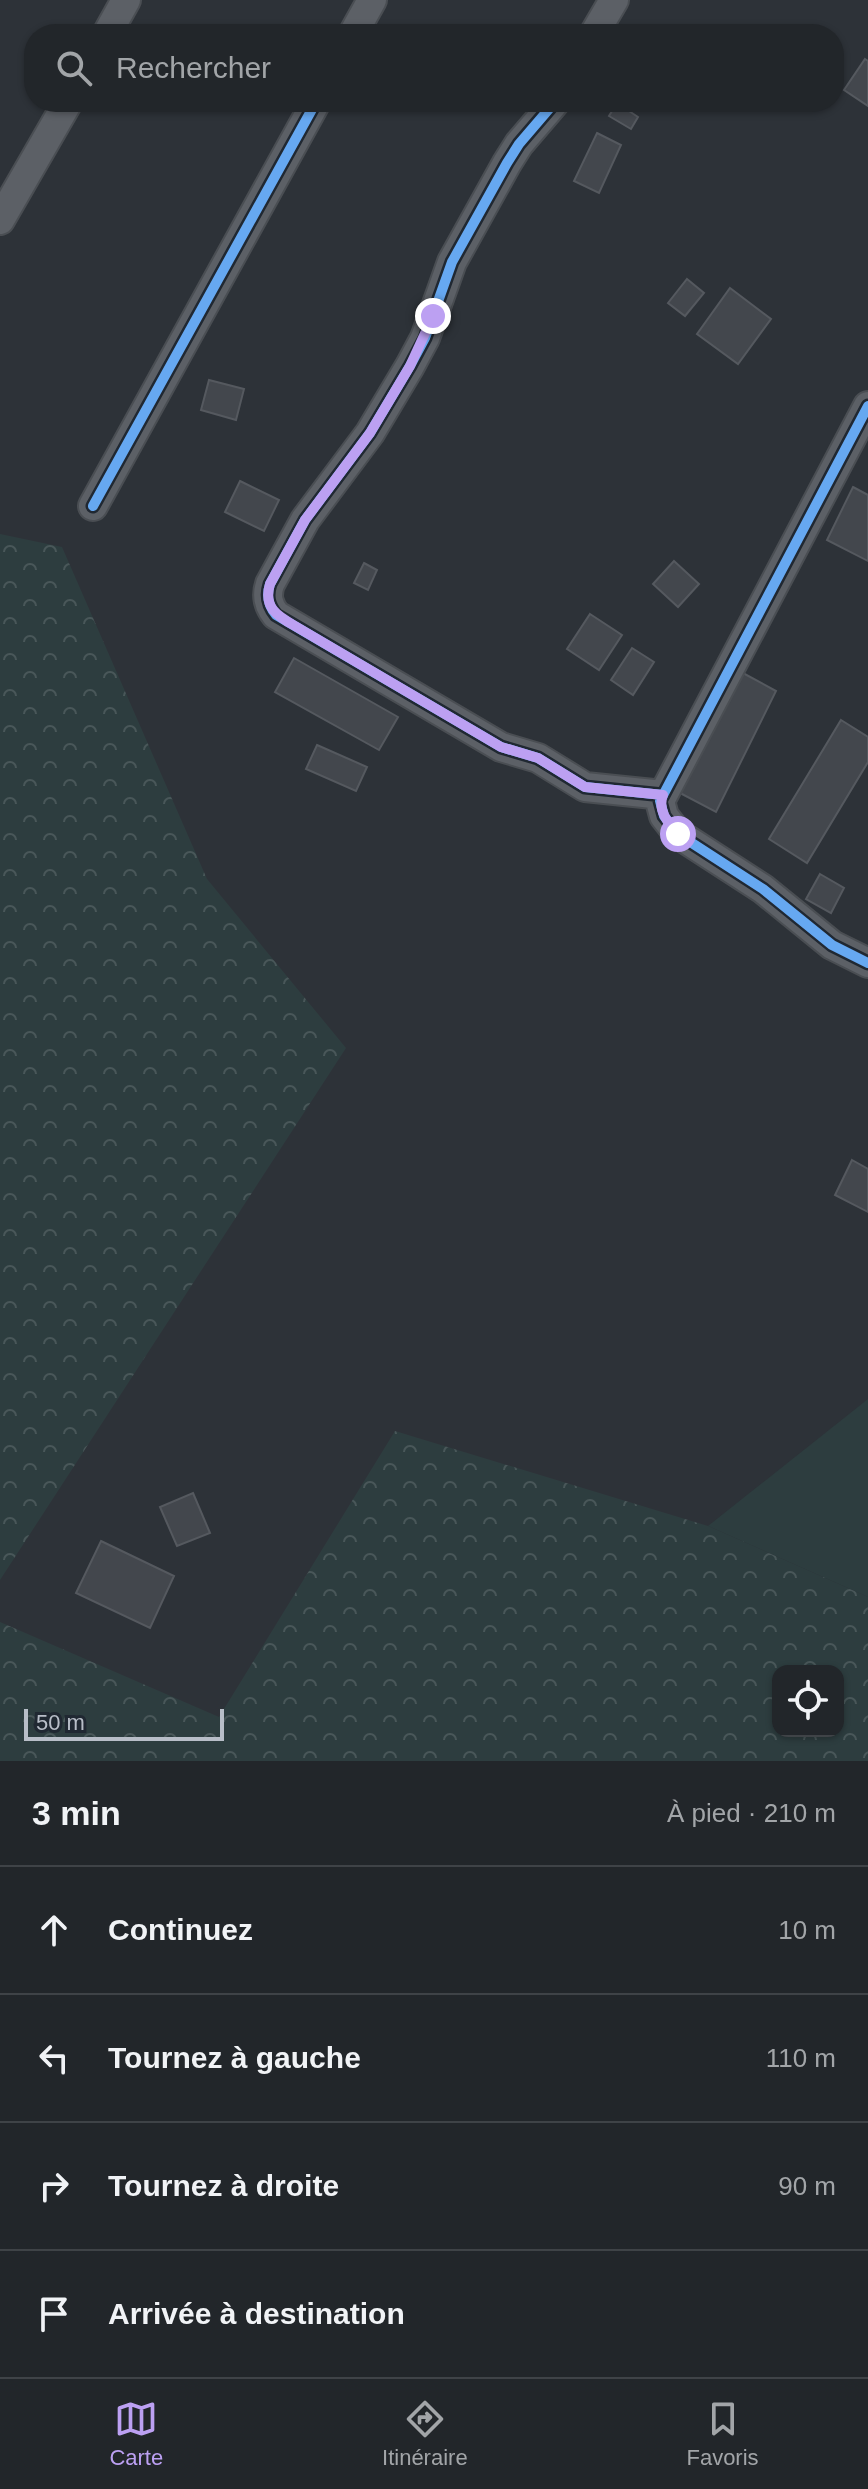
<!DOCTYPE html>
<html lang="fr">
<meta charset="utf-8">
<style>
body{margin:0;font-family:Helvetica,sans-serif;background:#2a2e32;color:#f1f3f6}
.controls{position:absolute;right:24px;bottom:24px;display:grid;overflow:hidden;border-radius:16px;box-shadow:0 2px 6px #0004}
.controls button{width:72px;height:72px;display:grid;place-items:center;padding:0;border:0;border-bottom:2px solid #3f4347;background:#22262a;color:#f1f3f6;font:40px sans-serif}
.scale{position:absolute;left:24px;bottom:20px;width:200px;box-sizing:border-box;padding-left:8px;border:4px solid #b8bec8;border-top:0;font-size:22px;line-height:28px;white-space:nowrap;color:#b8bec8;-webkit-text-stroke:6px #202832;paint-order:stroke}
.stop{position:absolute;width:24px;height:24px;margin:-18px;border:6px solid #bca0f2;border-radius:50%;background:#fff}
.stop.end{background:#bca0f2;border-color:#fff;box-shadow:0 2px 8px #0008}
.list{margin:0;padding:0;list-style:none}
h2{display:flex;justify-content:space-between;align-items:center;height:104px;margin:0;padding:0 32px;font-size:34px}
h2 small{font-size:26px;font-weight:400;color:#a2a5a8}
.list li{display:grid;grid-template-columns:52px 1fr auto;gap:24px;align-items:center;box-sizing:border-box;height:128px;padding:0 32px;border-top:2px solid #3f4347}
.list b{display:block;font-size:30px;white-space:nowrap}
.list em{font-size:26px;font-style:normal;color:#a2a5a8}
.icon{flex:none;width:44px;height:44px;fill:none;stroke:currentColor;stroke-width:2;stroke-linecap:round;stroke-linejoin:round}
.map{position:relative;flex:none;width:868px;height:1761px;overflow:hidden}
.search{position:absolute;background:#22262a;box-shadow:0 2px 6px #0004;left:24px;right:24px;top:24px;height:88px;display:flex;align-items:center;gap:20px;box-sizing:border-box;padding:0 28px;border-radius:32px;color:#a2a5a8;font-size:30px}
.sheet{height:616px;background:#22262a}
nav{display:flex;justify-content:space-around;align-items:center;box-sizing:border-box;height:112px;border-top:2px solid #3f4347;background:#22262a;font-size:22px;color:#a2a5a8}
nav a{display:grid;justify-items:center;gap:4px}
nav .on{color:#bca0f2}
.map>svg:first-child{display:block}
.green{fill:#2d3d3f}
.forest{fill:url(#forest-crowns);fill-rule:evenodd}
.building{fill:#43474d;stroke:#55595f;stroke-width:2}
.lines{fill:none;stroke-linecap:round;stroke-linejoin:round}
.street-casing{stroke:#4a4e53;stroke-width:32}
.street{stroke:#5c6066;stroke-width:28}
.cycleway-casing{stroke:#202832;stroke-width:15}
.cycleway{stroke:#66a8f1;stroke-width:10}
.route{stroke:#bca0f2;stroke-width:10}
</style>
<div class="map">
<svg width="868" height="1761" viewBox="0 0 868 1761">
<defs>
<pattern id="forest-crowns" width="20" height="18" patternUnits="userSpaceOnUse" patternTransform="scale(2)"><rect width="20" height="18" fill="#2d3d3f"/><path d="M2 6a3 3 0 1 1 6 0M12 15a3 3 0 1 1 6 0" fill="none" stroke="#495759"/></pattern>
</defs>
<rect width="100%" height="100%" fill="#2d3238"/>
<!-- green -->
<path class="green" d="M868,1399V1597L708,1526Z"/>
<!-- forest -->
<path class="forest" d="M0,534L62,547L207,879L346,1048L0,1580Z
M395,1431L708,1526L868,1597V1761H0V1622L219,1717ZM778,1671H838V1731H778Z"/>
<!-- building -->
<path class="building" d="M865,59L868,61V106L844,90Z
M617,103L638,117L631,129L609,116Z
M597,133L621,145L599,193L574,181Z
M687,279L704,293L685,316L668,303Z
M730,288L771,319L738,364L697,334Z
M209,380L244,389L236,420L201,410Z
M240,481L279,500L264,531L225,512Z
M853,487L868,495V561L827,540Z
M674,561L699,584L678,607L653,584Z
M364,563L377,570L368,590L354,583Z
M590,614L622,635L599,670L567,649Z
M632,648L654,662L633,695L611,680Z
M294,658L398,717L379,750L275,692Z
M741,672L776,691L716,812L680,793Z
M841,720L868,737V762L807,863L769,839Z
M317,745L367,767L356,791L306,769Z
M820,874L844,888L831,913L806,899Z
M852,1160L868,1169V1212L835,1195Z
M193,1493L210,1533L177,1546L160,1507Z
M101,1541L174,1576L150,1628L76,1593Z"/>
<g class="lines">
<!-- street casing -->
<g class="street-casing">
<path id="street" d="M107,34L126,0
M353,34L372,0
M594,34L614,0
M555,102L519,144L507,163L452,262L425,338L410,366L370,433L305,520L270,584C266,596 268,605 276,615L501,747L538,758L585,787L663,795
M0,220L68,102
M868,406L660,801L664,816L678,834L763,889L832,945L868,963
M93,506L316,102"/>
</g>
<!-- street -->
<use href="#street" class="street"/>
<!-- cycleway casing -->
<g class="cycleway-casing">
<path id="cycleway" d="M555,102L519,144L507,163L452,262L425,338L410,366L370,433L305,520L270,584C266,596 268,605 276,615L501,747L538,758L585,787L663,795
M868,406L660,801L664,816L678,834L763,889L832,945L868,963
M93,506L316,102"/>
</g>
<!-- cycleway -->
<use href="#cycleway" class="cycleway"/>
</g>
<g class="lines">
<!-- route -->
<path class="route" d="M433,316L410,366L370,433L305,520L270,584C263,607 277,616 295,626L501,747L538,758L585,787L663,795C657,810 668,823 678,834"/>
</g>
</svg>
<div class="controls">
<button><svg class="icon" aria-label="locate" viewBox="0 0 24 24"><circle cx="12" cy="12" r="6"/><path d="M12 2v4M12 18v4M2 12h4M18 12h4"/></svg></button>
</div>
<div class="scale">50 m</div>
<div class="stop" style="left:678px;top:834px"></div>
<div class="stop end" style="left:433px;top:316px"></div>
<div class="search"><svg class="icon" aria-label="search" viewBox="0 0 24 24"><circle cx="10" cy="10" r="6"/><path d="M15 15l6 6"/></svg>Rechercher</div>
</div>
<section class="sheet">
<h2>3 min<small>À pied · 210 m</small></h2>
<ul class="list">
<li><svg class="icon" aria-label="ahead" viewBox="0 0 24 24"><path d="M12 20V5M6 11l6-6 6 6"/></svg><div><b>Continuez</b></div><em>10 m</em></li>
<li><svg class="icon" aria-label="left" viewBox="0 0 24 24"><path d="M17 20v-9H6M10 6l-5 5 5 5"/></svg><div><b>Tournez à gauche</b></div><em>110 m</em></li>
<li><svg class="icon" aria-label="right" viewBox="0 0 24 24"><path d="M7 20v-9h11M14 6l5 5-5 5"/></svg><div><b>Tournez à droite</b></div><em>90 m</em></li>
<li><svg class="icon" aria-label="arrive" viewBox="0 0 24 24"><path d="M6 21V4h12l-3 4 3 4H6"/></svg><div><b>Arrivée à destination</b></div></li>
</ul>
</section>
<nav>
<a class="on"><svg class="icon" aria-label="map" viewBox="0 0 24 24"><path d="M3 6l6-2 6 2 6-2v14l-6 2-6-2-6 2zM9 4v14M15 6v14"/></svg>Carte</a>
<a><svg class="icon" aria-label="directions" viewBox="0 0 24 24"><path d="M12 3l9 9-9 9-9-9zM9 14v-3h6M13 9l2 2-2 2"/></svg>Itinéraire</a>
<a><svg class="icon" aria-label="saved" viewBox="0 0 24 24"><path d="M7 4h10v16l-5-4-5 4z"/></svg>Favoris</a>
</nav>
